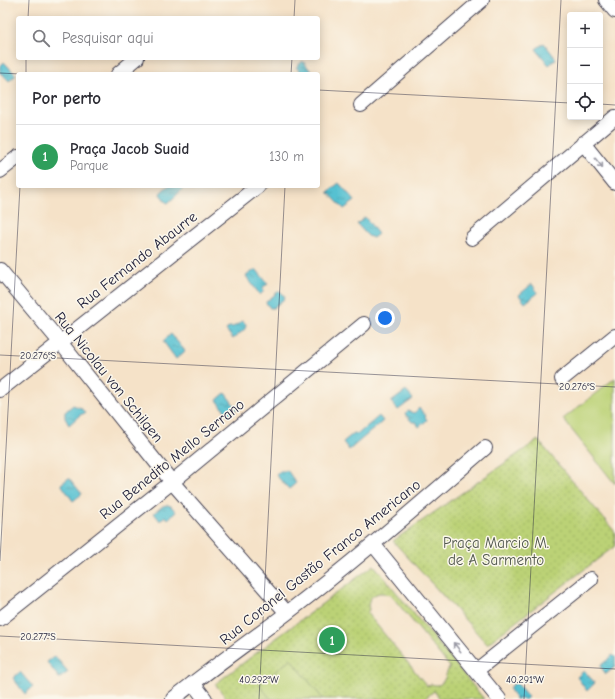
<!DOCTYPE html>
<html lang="pt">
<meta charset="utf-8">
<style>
body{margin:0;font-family:"Comic Neue",sans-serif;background:#f2f2f3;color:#2b2b33}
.controls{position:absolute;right:12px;top:12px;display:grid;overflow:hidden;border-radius:4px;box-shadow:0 2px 10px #0003}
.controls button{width:36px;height:36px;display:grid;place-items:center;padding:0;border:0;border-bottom:1px solid #e1e1e2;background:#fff;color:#2b2b33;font:20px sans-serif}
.you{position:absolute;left:385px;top:318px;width:14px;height:14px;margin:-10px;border:3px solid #fff;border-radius:50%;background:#1a73e8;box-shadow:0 0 0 6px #1a73e833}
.badge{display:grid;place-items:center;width:26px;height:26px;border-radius:50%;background:#111827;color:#fff;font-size:13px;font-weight:700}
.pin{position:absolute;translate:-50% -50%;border:2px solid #fff;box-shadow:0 1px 4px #0006}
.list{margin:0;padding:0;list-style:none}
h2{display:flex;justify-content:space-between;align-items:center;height:52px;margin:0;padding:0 16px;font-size:17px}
h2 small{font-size:13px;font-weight:400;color:#7c7c81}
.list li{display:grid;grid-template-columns:26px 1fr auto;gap:12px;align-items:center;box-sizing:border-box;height:64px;padding:0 16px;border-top:1px solid #e1e1e2}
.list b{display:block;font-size:15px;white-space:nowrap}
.list p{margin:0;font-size:13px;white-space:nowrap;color:#7c7c81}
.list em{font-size:13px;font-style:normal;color:#7c7c81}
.icon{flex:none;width:22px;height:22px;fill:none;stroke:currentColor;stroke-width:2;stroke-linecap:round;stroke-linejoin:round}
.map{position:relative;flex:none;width:615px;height:699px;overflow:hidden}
.search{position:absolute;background:#fff;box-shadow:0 2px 10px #0003;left:16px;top:16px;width:304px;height:44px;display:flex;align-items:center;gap:10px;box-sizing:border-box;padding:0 14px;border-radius:4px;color:#7c7c81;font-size:15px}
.panel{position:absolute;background:#fff;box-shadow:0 2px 10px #0003;left:16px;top:72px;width:304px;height:116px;border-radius:4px}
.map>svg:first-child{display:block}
.green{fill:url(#green-dots);stroke:#6e7a58;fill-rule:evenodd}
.pitch{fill:#bbd276;stroke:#6e7a58}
.water{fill:url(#water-ripples);stroke:#3c7286}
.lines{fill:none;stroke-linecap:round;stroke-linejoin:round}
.street-casing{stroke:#423f50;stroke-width:16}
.street{stroke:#fff;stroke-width:14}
.oneway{stroke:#9c9ca7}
.ticks{fill:none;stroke:#22223b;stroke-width:1;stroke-opacity:0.45}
.labels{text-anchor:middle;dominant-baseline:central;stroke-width:3;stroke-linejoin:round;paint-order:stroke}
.street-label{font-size:15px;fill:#22223b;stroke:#fbf7ec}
.park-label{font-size:15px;fill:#50574d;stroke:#fbf7ec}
.ticks-label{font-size:10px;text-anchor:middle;fill:#22223b;stroke:#fbf7ec;stroke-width:3;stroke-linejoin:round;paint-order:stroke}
</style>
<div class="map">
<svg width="615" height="699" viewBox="0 0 615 699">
<defs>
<pattern id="green-dots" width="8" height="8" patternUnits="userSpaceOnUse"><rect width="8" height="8" fill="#bbd276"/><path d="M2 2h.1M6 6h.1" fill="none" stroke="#a0b467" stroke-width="1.8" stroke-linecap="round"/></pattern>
<pattern id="water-ripples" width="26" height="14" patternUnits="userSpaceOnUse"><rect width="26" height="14" fill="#56c1d1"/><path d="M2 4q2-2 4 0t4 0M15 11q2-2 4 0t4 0" fill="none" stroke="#479cab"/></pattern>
</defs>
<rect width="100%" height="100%" fill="#fbf7ec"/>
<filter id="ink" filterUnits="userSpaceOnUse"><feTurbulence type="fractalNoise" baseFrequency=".025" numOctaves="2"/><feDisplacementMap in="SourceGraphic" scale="8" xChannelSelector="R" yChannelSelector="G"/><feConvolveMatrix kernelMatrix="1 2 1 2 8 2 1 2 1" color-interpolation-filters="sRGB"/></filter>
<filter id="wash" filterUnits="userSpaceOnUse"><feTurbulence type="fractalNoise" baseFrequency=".012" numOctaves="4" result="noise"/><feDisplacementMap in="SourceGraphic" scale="16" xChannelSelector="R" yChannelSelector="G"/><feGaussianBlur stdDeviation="0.9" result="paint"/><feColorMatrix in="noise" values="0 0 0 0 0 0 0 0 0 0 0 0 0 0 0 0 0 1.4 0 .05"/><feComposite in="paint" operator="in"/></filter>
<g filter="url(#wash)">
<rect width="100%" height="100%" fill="#f5e2c8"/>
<!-- green -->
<path class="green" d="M538,440L615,532V546L487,644L393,541Z
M374,565L484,699H440L434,691L424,699H227L215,684ZM379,593H384L388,595L390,594L450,667C444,674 446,689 431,684L427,686L367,613L369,610C367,601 370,596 379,593Z"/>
<!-- pitch -->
<path class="pitch" d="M615,378V484L563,419Z
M291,659L323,699H271L259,685Z"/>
<!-- water -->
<path class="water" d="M544,43L556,59L549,65L536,49Z
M303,61L313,74H302L296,67Z
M4,62L16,75L9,81L4,76L0,73V66Z
M339,183L355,201L344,209L328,192Z
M168,186H182L183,189L168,203L166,202L160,194L161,192Z
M365,217L378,234L373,238L368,236L357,224Z
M256,269L268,284L263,287V290L264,291L260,295L246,276Z
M532,284L538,293L525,303L519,295Z
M279,291H280L285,297L284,299L273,308H270L266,303V302Z
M243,321L246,324L245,329L233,339L226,330L229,327H233Z
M171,334L185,351L176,359L163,341Z
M406,391L413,399L398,410L391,402Z
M225,393L237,409L229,416L217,400Z
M73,405L81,408L85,413L80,415L69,425L65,418V412Z
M419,408L426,416L425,417L427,420L419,427L416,422H412L405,414L408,411L414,413Z
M379,416L383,421L349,450L343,442L354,433L358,434Z
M287,470L296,483L289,489L276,475L280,471H285Z
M69,478L82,494L73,501L61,484Z
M167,505L171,506L176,512L168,519L165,516L160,521L154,513L163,506Z
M613,655L615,657V667L606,674L600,666Z
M55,656L68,672L60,678H59L47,662Z
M584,671L595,683L587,691L577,677Z
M20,672L33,687L25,694L13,678Z
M516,682L528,697L526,699H516L509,688Z"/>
</g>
<g filter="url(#ink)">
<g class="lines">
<!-- street casing -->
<g class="street-casing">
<path id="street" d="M606,0L615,11
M118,74L137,58
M361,105L482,0
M583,143L615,183
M0,171L18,157
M472,238L615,117
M0,270L60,342L172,482L287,613
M562,379L615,336
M0,390L258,186
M373,544L499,699
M0,619L172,482L364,324
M477,670L591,579
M193,683L205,699
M173,699C210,669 249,642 287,613C355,561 420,504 485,448"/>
</g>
<!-- street -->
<use href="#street" class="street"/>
</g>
<!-- one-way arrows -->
<defs><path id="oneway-shaft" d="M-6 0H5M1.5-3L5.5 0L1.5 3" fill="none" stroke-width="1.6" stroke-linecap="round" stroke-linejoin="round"/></defs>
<g class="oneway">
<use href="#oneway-shaft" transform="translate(599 163) rotate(51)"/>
<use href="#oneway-shaft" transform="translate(457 647) rotate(-129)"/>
</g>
</g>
<!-- ticks -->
<path class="ticks" d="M28,18L29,0M294,18L295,0M0,73L20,74M26,74V58M291,74L292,58M318,90L570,103M600,104L615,105M0,355L615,387M0,561L20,186M0,636L615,669M259,699L285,186M524,699L561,0"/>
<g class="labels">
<!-- street labels -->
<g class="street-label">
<text transform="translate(137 260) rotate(-38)">Rua Fernando Abaurre</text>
<text transform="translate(109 377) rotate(51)">Rua Nicolau von Schilgen</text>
<text transform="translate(172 459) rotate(-39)">Rua Benedito Mello Serrano</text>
<text transform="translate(320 562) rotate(-39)">Rua Coronel Gastão Franco Americano</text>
</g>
<!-- park labels -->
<g class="park-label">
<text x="496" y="543">Praça Marcio M.<tspan x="496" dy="17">de A Sarmento</tspan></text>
</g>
</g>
<g class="ticks-label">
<text x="38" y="359">20.276°S</text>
<text x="577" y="390">20.276°S</text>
<text x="38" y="640">20.277°S</text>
<text x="259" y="683">40.292°W</text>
<text x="525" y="683">40.291°W</text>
</g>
</svg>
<div class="controls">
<button>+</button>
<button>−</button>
<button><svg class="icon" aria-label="locate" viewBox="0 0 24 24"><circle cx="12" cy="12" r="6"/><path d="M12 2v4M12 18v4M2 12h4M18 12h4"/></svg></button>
</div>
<div class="you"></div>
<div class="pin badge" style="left:332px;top:640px;background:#2e9e5b">1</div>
<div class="search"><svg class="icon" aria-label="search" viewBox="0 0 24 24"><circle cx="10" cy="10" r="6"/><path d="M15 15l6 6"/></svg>Pesquisar aqui</div>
<section class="panel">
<h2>Por perto<small></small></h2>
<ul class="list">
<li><span class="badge" style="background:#2e9e5b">1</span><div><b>Praça Jacob Suaid</b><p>Parque</p></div><em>130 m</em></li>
</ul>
</section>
</div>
